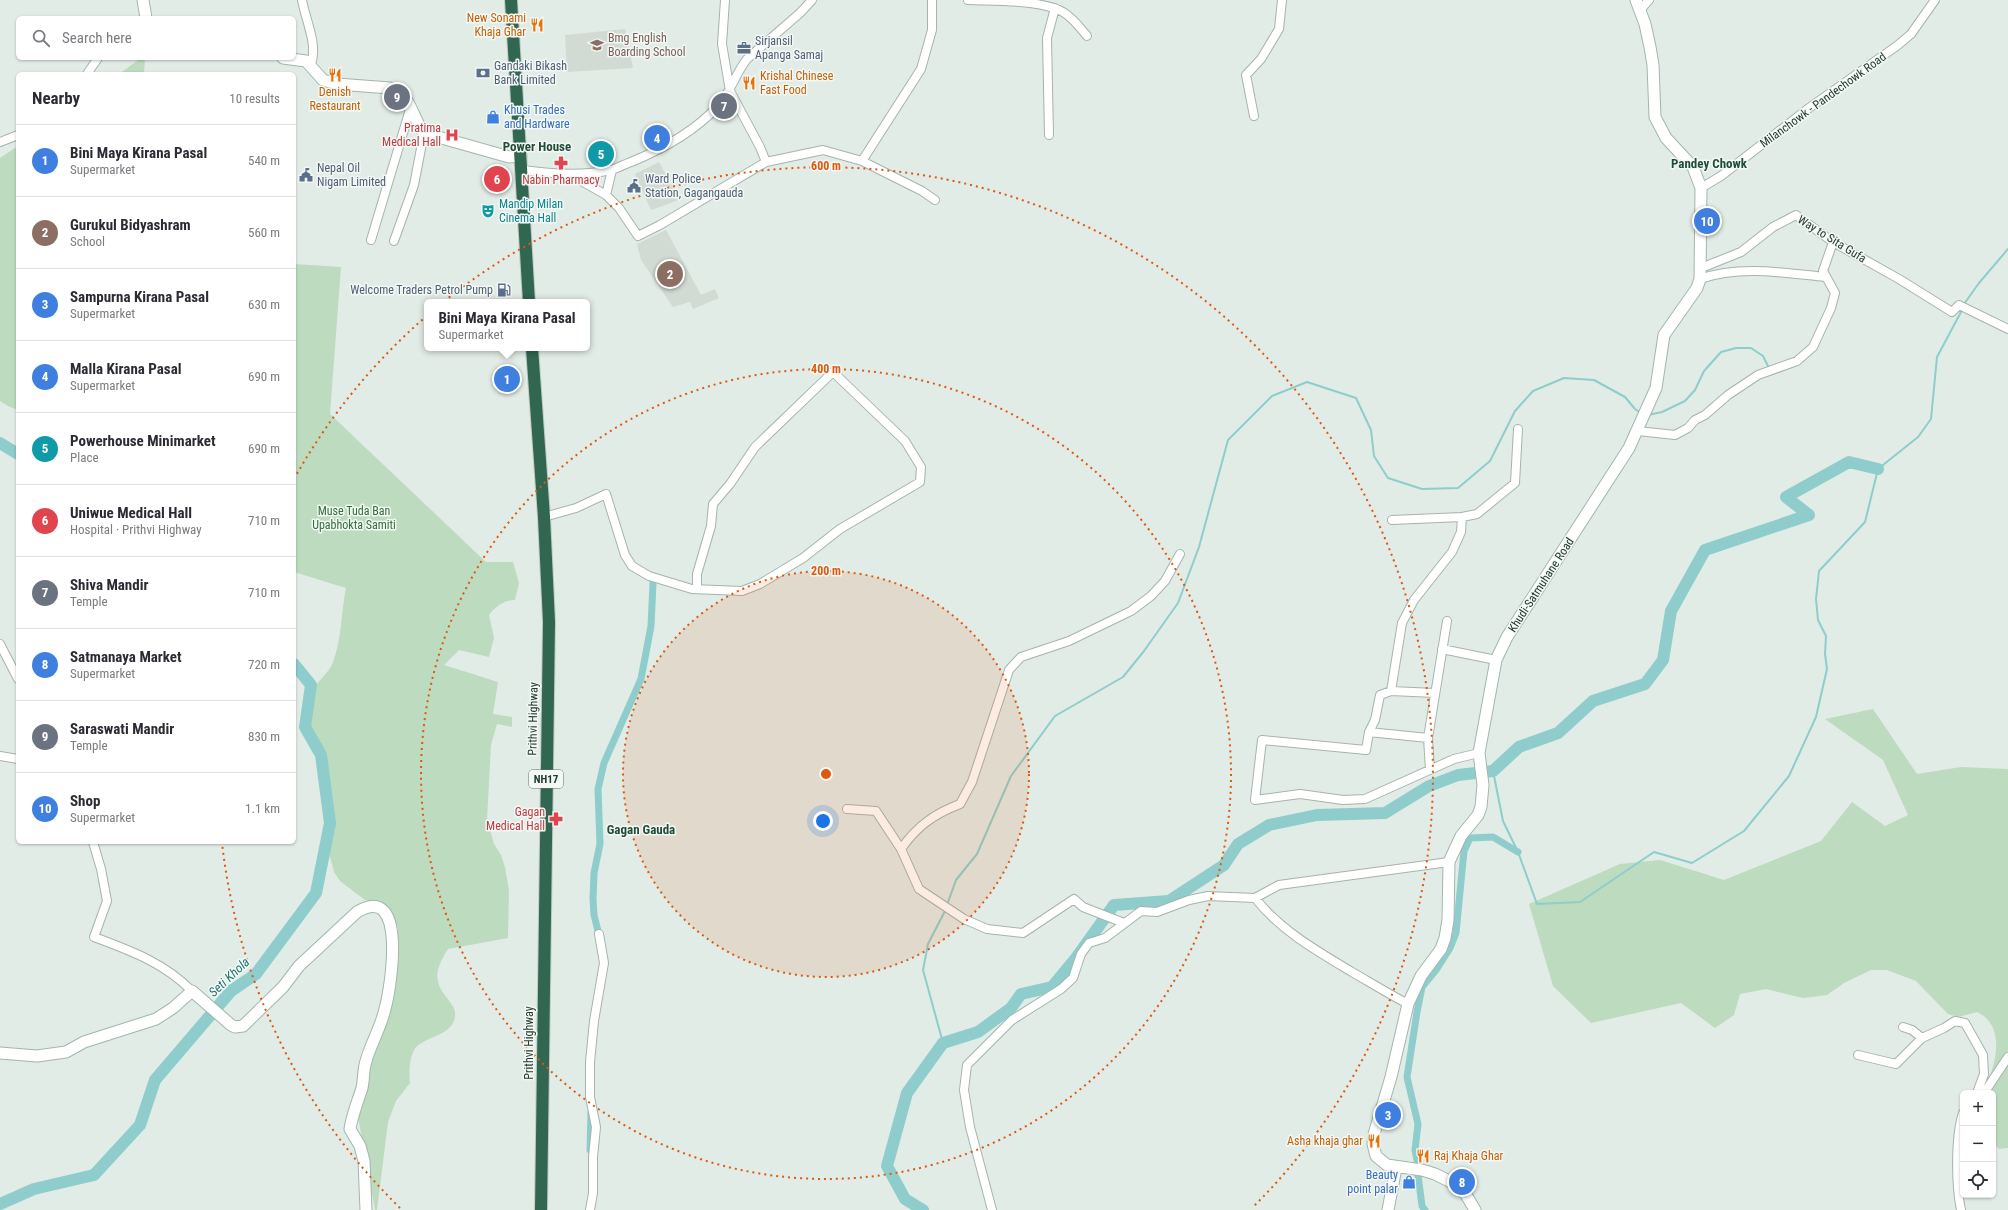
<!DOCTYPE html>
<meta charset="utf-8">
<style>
body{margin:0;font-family:"Roboto Condensed",sans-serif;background:#f2f2f3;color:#2b2b33}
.controls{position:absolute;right:12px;bottom:12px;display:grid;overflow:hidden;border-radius:6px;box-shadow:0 1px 3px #0004}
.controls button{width:36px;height:36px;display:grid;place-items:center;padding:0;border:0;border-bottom:1px solid #e1e1e2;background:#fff;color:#2b2b33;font:20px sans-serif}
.you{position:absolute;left:823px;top:821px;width:14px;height:14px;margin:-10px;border:3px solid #fff;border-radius:50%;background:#1a73e8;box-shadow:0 0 0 6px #1a73e833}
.badge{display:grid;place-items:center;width:26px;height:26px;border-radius:50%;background:#ea580c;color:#fff;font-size:13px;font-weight:700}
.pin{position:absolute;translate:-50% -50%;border:2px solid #fff;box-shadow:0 1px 4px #0006}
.popup{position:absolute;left:424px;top:299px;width:166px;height:52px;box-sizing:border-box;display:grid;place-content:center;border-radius:6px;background:#fff;filter:drop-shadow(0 1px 3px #0005);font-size:13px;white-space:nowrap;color:#7c7c81}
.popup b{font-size:15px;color:#2b2b33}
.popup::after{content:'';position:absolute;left:50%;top:100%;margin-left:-8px;border:8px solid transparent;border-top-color:#fff}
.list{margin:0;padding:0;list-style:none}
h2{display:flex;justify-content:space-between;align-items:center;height:52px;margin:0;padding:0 16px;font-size:17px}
h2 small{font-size:13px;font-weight:400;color:#7c7c81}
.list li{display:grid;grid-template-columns:26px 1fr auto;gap:12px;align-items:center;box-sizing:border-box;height:72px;padding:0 16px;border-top:1px solid #e1e1e2}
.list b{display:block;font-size:15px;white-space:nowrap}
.list p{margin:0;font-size:13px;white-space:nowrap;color:#7c7c81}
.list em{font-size:13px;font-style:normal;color:#7c7c81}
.icon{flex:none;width:22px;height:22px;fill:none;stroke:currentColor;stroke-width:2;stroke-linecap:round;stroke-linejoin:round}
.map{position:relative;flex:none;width:2008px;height:1210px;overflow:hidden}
.search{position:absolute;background:#fff;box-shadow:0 1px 3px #0004;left:16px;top:16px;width:280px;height:44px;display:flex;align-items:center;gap:10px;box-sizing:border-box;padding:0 14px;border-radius:6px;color:#7c7c81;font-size:15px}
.panel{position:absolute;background:#fff;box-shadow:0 1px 3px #0004;left:16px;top:72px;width:280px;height:772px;border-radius:6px}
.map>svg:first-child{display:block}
.built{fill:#d1dbd4}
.green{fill:#bddbbf}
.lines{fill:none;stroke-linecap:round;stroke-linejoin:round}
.stream{stroke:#8ecdcb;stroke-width:2}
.canal{stroke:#8ecdcb;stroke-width:7}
.river{stroke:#8ecdcb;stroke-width:12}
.street-casing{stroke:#a5b4ac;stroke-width:10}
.secondary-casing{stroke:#a1b7ab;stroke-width:13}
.highway-casing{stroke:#c1c8c5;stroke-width:14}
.street{stroke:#fff;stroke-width:8}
.secondary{stroke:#fff;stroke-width:11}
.highway{stroke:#316651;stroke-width:12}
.ring{fill:none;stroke:#de580e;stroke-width:2;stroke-dasharray:2 4}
.labels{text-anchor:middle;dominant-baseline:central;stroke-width:3;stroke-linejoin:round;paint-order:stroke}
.shield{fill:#f3f8f4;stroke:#61746b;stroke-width:1}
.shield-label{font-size:11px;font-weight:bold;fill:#233c30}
.food-label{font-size:12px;fill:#c56008;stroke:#f3f8f4;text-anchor:end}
.education-label{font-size:12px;fill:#785e54;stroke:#f3f8f4;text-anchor:start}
.service-label{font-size:12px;fill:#4e5e75;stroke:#f3f8f4;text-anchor:start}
.street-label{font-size:12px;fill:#233c30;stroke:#f3f8f4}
.shop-label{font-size:12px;fill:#366cbe;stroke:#f3f8f4;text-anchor:start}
.health-label{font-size:12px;fill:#be3a42;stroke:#f3f8f4;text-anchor:end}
.culture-label{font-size:12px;fill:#0d838f;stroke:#f3f8f4;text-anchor:start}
.park-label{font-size:12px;fill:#30703c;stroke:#f3f8f4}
.neighbourhood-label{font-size:13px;font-weight:bold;fill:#204d39;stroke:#f3f8f4}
.water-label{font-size:13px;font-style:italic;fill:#217472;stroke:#f3f8f4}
.centre{fill:#de580e;stroke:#f3f8f4;stroke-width:2}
.ring-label{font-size:12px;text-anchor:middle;font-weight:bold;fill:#de580e;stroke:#f3f8f4;stroke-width:3;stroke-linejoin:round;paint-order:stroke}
</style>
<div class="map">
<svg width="2008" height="1210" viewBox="0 0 2008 1210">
<rect width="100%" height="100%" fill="#e2ece6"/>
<!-- built -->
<path class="built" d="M625,29L633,68L567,72L565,35Z
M659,162L679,200L651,210L635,174Z
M666,230L701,295L715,289L719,298L693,309L690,302L673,307L641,260L637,244Z"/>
<!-- green -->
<path class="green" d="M141,58H145L144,74H119Z
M18,146V410L8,406L0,401V158Z
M294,264L341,267L330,414L486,562H513L519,583L515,600C504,600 495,607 489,615L494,638L489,657L459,650L444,665L498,682L493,714L512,717V727L497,724L491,745L487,819L494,844L501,855L505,867L509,891L508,938L448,949C438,965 432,977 444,994C448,1000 454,1005 455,1012C457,1037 423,1035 414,1050C409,1060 409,1073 410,1083L396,1101L388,1122L377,1210H375L358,1117L371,1063L382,1035L391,995L398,939V928L379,904L365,900L340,881L334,872L327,846L326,835L330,814L319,748L306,724C310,712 306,702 312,692C317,680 329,674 333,662C342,638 341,612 346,588L294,572Z
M1873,709L1917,774L1961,767L2008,769V1148L1999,1149L1993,1143V1093H1982C1993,1073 2005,1038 1987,1019C1985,1016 1980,1014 1977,1012L1958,1017L1948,1014L1916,981L1887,970H1871L1844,983L1827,995L1803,998L1766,989L1740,994L1734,1015L1715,1028L1681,1003L1591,1023L1553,986L1529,904L1620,864L1660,860L1724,880L1821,841L1852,802L1885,826L1908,815L1883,760L1825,719Z"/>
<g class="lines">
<!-- stream -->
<path class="stream" d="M1964,304L1979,283L2008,249
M1648,415L1662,412L1685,401L1695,390L1704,371L1721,352L1736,348H1751L1763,356L1768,366
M1493,771L1503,821L1518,852L1537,904L1580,902L1654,852L1692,863L1744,831L1789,776L1816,717L1827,669L1825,654L1826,636L1818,620L1816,599L1819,571L1865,522L1878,469L1918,437L1931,419L1937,357L1961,312
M947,905L956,880L977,854L1011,776L1055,716L1123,677L1144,651L1178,603L1199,547L1228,440L1272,396L1307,382L1356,398L1371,430L1374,456L1388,478L1422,489L1458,488L1490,461L1515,411L1533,391L1564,378L1594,380L1625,397L1635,409L1641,413
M943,1043L923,970L928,944L946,909"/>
<!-- canal -->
<path class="canal" d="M600,939L594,915L593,899L594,873L600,844L598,789L604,763L641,679L651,626L653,583
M590,1150L591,1112
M1418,1165L1415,1150L1418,1124L1407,1077L1417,1012L1422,987L1436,970L1450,948L1456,933L1464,851L1470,838L1493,837L1518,852
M1418,1175L1422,1206L1425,1210"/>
<!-- river -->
<path class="river" d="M0,443L18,454
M0,1204L34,1189L94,1175L140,1125L155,1080L231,991L256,974L316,893L330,823L321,755L305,727L311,685L294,664
M923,1210L905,1199L887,1166L907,1093L943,1043L978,1032L1011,1008L1021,994L1052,987L1076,958L1114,905L1169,901L1224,865L1238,844L1269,825L1317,815L1385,813L1429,786L1458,775L1493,771L1519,747L1558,733L1593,701L1645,684L1663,660L1671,611L1705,550L1809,515L1786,497L1849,462L1878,469"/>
<!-- street casing -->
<g class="street-casing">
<path id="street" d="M302,0C306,22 318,44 311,65
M725,0L722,44L730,91L760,147L766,162
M968,0C995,1 1029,0 1054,8C1068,12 1078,25 1087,36
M1640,10L1649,0
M87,74L98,58
M1254,116L1246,75L1261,59L1279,29L1282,0
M1049,135L1047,38L1055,8
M0,142L18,135
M862,161L921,69L932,30V1
M523,170C551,174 582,176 611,170C618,168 625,164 631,162C663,149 694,132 718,106C731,92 735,74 747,59L800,13L812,0
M569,174L606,195L619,208L638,236L660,225L766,162L823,150L862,161L922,191L935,200
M1701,188L1721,176L1809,108L1898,45L1911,34L1935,0
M606,195L612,170
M371,240L411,106
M394,241L414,185L424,133
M1701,268L1741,252L1773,227L1796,215L1833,242L1899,279L1952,312L1959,305L2008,329
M1700,279C1740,265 1784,273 1825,277
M1638,431L1675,435L1688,428L1695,420L1705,415L1728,395L1758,375L1797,361L1813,347L1831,308L1835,293L1823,271L1833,242
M544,517L576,508L606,494L625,555L632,566L649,576L692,589L742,591L760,584L803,558L840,529L920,482L921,467L905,441L833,372L755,447L730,484L713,504L711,526L697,574V589
M1392,520L1462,517
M1447,621L1428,738L1369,732L1366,750L1262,740L1255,800L1300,794L1343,800L1365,799L1454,759L1479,753
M0,644L18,679
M1442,649L1496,660
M1391,691L1435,693
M1369,732L1375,720L1380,695L1391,691L1402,623L1414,600L1452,552L1461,532L1462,517L1477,514L1515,483L1518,429
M1428,738L1430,770
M0,756L18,759
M847,809L876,811L901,849L919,889L964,919L987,929L1023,933L1074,899L1083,907L1124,923
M93,842L101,869L107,901L94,937C131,951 163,962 192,991
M901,849C917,826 934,814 960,804L972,782L1009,670L1021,657L1069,641L1131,611L1151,596L1165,581L1180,554
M1255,898L1279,885L1449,862
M1903,1027L1912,1030L1922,1038L1944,1028L1955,1021L1965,1023L1983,1055L1984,1074L1977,1093
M1858,1055L1896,1064L1922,1038
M1984,1093L2008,1057
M590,1210L593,1193V1157L596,1127L590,1097V1062L594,1021L604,963L599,934
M992,1210L970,1127L964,1090L967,1065L1012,1020L1061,989L1073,978L1081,954L1089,943L1105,938L1141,911L1157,912L1189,900L1208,896L1255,898C1280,930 1317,951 1352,972C1371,983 1389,994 1408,1004
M1961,1210C1956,1186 1955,1137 1963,1113"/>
</g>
<!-- secondary casing -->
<g class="secondary-casing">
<path id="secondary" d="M143,0L146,18
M283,58L306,61L323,80L337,84L390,88C412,95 412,118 424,133L509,157L521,156
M0,1053L37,1056L66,1052L84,1042L156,1019L173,1008L192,991L231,1025L235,1027L243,1026L283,987L299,966L357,912C408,881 391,987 385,1009C381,1027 371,1043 366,1061C363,1070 364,1079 362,1088C358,1101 352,1115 350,1129L360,1146L364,1161L366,1210
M1388,1210L1396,1168
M1475,1210L1465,1193L1451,1182L1435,1174L1422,1170L1387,1165L1376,1156L1373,1144L1374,1134L1391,1077L1408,1004L1421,976L1441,949L1445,938L1448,920L1449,862L1461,836L1478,815L1481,807L1483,785L1479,753L1496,660L1507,637L1629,448L1656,388L1664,335L1697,288L1700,279L1701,188L1693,167L1666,138L1655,117L1653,65L1650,47L1645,24L1636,0"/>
</g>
<!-- highway casing -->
<g class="highway-casing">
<path id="highway" d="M511,0L529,302
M532,348L544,517L549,622L541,1210"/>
</g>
<!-- street -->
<use href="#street" class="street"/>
<!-- secondary -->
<use href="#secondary" class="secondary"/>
<!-- highway -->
<use href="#highway" class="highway"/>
</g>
<!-- distance rings -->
<circle cx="826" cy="774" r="203" fill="#de580e" fill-opacity=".12"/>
<g class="ring">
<circle cx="826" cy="774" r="203"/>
<circle cx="826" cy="774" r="405"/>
<path d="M400 1208A608 608 0 0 1 222 843M294 479A608 608 0 1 1 1252 1208"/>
</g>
<!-- icons -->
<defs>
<g id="restaurant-bare" transform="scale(1.08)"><path d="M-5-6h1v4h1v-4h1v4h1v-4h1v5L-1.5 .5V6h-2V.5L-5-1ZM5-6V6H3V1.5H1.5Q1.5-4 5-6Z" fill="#e8710a" stroke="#f3f8f4" stroke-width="2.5" paint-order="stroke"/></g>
<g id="school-bare" transform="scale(1.08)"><path d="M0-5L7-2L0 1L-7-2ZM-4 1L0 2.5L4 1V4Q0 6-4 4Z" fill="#8d6e63" stroke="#f3f8f4" stroke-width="2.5" paint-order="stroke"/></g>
<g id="office-bare" transform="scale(1.08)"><path d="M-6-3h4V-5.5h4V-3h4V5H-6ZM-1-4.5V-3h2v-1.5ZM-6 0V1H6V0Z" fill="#5c6f8a" stroke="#f3f8f4" stroke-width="2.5" paint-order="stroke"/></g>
<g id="bank-bare" transform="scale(1.08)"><path d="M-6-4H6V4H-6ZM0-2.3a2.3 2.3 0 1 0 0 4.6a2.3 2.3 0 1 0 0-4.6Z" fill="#5c6f8a" stroke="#f3f8f4" stroke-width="2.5" paint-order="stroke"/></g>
<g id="shop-bare" transform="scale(1.08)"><path d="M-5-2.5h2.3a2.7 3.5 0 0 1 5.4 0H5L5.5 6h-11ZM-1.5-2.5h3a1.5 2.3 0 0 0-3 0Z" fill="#3f7fe0" stroke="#f3f8f4" stroke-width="2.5" paint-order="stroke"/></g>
<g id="hospital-bare" transform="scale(1.08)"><path d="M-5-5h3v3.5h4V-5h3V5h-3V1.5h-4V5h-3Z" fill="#e0444e" stroke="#f3f8f4" stroke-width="2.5" paint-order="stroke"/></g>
<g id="pharmacy-bare" transform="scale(1.08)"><path d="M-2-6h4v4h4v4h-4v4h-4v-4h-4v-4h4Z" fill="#e0444e" stroke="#f3f8f4" stroke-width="2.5" paint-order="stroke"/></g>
<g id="civic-bare" transform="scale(1.08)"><path d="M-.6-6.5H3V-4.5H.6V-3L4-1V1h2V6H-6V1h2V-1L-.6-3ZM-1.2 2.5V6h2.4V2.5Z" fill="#5c6f8a" stroke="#f3f8f4" stroke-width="2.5" paint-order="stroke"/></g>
<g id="theatre-bare" transform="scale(1.08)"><path d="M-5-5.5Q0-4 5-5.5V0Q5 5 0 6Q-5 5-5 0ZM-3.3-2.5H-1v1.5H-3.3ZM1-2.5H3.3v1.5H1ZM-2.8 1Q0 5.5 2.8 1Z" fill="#0f9aa8" stroke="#f3f8f4" stroke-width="2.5" paint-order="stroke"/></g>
<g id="fuel-bare" transform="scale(1.08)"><path d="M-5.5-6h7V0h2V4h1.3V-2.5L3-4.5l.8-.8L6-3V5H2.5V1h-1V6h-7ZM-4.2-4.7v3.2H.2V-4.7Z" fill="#5c6f8a" stroke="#f3f8f4" stroke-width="2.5" paint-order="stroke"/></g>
</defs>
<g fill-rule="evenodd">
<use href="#restaurant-bare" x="537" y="25"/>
<use href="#school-bare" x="597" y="45"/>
<use href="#office-bare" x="744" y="48"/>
<use href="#bank-bare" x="483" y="73"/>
<use href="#restaurant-bare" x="335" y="75"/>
<use href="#restaurant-bare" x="749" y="83"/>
<use href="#shop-bare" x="493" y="117"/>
<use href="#hospital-bare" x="452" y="135"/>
<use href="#pharmacy-bare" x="561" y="163"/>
<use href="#civic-bare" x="306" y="175"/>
<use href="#civic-bare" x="634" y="186"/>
<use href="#theatre-bare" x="488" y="211"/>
<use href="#fuel-bare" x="504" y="290"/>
<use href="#pharmacy-bare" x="556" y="819"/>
<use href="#restaurant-bare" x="1374" y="1141"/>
<use href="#restaurant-bare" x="1423" y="1156"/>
<use href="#shop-bare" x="1409" y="1182"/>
</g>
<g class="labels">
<!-- shield labels -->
<rect class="shield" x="529" y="770" width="34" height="18" rx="3"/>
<g class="shield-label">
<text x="546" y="779">NH17</text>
</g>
<!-- food labels -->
<g class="food-label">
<text x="526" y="18">New Sonami<tspan x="526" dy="14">Khaja Ghar</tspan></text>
<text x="760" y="76" text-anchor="start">Krishal Chinese<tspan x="760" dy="14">Fast Food</tspan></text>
<text x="335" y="92" text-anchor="middle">Denish<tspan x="335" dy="14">Restaurant</tspan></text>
<text x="1363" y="1141">Asha khaja ghar</text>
<text x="1434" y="1156" text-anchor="start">Raj Khaja Ghar</text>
</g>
<!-- education labels -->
<g class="education-label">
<text x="608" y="38">Bmg English<tspan x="608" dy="14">Boarding School</tspan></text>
</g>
<!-- service labels -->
<g class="service-label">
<text x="755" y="41">Sirjansil<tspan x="755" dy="14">Apanga Samaj</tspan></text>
<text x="494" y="66">Gandaki Bikash<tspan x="494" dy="14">Bank Limited</tspan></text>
<text x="317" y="168">Nepal Oil<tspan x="317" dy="14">Nigam Limited</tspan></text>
<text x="645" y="179">Ward Police<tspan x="645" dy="14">Station, Gagangauda</tspan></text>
<text x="493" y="290" text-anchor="end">Welcome Traders Petrol Pump</text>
</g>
<!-- street labels -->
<g class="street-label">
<text transform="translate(1823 100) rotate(-36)">Milanchowk - Pandechowk Road</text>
<text transform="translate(1832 239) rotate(32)">Way to Sita Gufa</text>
<text transform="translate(1541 585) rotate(-57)">Khudi-Satmuhane Road</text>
<text transform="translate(533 719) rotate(-89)">Prithvi Highway</text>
<text transform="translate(529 1043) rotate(-90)">Prithvi Highway</text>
</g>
<!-- shop labels -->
<g class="shop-label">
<text x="504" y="110">Khusi Trades<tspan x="504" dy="14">and Hardware</tspan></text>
<text x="1398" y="1175" text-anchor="end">Beauty<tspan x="1398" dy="14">point palar</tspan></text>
</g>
<!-- health labels -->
<g class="health-label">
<text x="441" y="128">Pratima<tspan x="441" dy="14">Medical Hall</tspan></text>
<text x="561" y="180" text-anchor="middle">Nabin Pharmacy</text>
<text x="545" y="812">Gagan<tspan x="545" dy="14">Medical Hall</tspan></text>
</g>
<!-- culture labels -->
<g class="culture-label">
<text x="499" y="204">Mandip Milan<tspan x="499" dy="14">Cinema Hall</tspan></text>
</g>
<!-- park labels -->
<g class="park-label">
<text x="354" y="511">Muse Tuda Ban<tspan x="354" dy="14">Upabhokta Samiti</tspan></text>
</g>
<!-- neighbourhood labels -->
<g class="neighbourhood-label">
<text x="537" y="146">Power House</text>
<text x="1709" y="163">Pandey Chowk</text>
<text x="641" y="829">Gagan Gauda</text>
</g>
<!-- water labels -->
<g class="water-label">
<text transform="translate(229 977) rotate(-43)">Seti Khola</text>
</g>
</g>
<circle cx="826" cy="774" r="6" class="centre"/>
<g class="ring-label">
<text x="826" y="170">600 m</text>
<text x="826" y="373">400 m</text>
<text x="826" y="575">200 m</text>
</g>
</svg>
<div class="controls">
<button>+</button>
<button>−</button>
<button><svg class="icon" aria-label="locate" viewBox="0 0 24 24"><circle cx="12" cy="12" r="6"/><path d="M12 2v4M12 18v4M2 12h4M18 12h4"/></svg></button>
</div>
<div class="you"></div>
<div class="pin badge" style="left:507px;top:379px;background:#3f7fe0">1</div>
<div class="popup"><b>Bini Maya Kirana Pasal</b>Supermarket</div>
<div class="pin badge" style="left:670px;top:274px;background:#8d6e63">2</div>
<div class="pin badge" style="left:1388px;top:1115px;background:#3f7fe0">3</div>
<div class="pin badge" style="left:657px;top:138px;background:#3f7fe0">4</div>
<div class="pin badge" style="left:601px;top:154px;background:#0f9aa8">5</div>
<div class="pin badge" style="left:497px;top:179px;background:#e0444e">6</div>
<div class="pin badge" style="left:724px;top:106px;background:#6b7280">7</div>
<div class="pin badge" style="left:1462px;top:1182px;background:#3f7fe0">8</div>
<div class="pin badge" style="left:397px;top:97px;background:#6b7280">9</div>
<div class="pin badge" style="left:1707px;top:221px;background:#3f7fe0">10</div>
<div class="search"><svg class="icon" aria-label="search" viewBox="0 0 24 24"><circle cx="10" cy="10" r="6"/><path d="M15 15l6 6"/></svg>Search here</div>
<section class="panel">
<h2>Nearby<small>10 results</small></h2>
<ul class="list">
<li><span class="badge" style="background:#3f7fe0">1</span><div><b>Bini Maya Kirana Pasal</b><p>Supermarket</p></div><em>540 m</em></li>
<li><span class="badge" style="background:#8d6e63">2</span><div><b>Gurukul Bidyashram</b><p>School</p></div><em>560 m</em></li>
<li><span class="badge" style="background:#3f7fe0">3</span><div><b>Sampurna Kirana Pasal</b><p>Supermarket</p></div><em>630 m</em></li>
<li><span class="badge" style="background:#3f7fe0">4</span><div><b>Malla Kirana Pasal</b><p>Supermarket</p></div><em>690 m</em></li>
<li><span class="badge" style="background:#0f9aa8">5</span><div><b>Powerhouse Minimarket</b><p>Place</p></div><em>690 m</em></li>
<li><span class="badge" style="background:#e0444e">6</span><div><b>Uniwue Medical Hall</b><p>Hospital · Prithvi Highway</p></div><em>710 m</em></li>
<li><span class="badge" style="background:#6b7280">7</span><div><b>Shiva Mandir</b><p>Temple</p></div><em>710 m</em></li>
<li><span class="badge" style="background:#3f7fe0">8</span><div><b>Satmanaya Market</b><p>Supermarket</p></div><em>720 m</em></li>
<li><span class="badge" style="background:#6b7280">9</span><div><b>Saraswati Mandir</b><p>Temple</p></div><em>830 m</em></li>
<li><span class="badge" style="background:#3f7fe0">10</span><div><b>Shop</b><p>Supermarket</p></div><em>1.1 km</em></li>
</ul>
</section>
</div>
